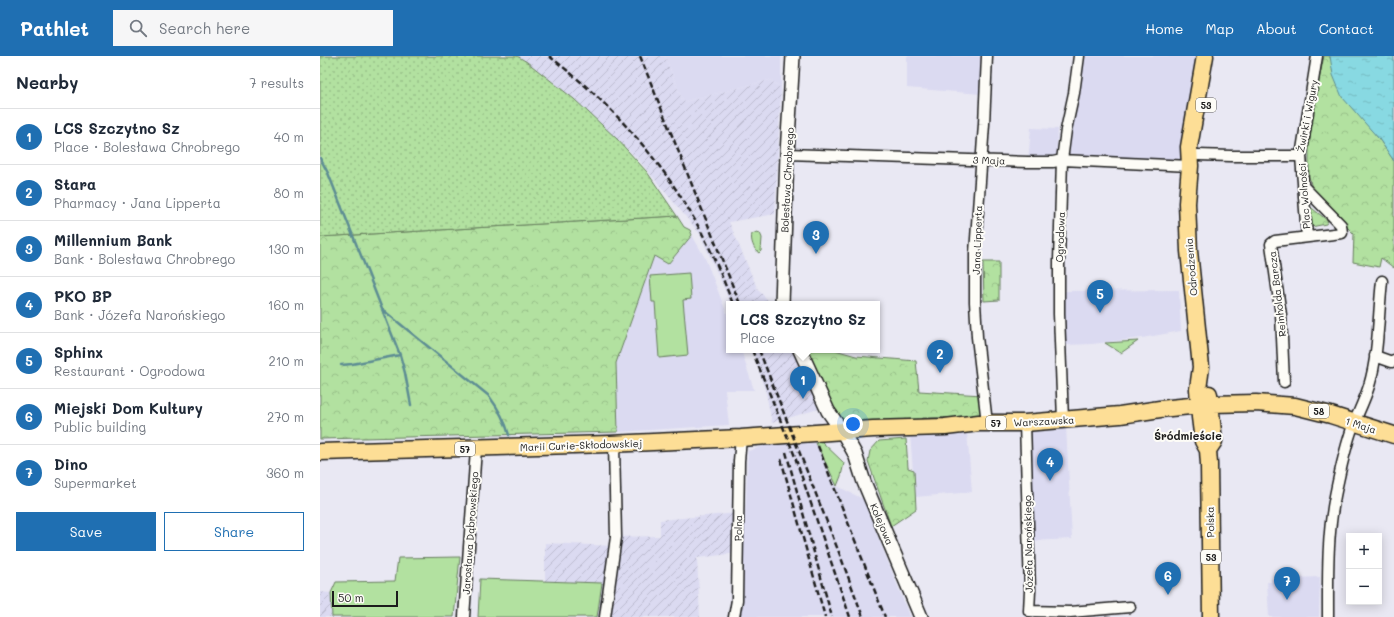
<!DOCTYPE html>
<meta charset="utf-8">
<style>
body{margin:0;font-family:Mali,sans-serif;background:#f6f6f7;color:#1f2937}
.controls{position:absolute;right:12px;bottom:12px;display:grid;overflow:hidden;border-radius:0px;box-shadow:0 2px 10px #0003}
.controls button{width:36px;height:36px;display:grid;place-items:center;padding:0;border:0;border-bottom:1px solid #e0e1e3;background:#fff;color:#1f2937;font:20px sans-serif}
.scale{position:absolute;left:12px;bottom:10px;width:66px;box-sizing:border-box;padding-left:4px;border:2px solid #1c1c1c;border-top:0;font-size:11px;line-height:14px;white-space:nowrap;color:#1c1c1c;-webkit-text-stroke:3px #fdfcf7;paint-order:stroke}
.you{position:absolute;left:533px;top:368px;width:14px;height:14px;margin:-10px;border:3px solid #fff;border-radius:50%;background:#1a73e8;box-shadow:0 0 0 6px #1a73e833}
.badge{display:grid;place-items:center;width:26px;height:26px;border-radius:50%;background:#1f6fb2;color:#fff;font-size:13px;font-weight:700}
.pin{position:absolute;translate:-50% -33px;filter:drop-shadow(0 1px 2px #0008)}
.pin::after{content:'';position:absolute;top:21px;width:14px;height:12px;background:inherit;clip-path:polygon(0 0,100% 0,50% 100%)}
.popup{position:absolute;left:406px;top:245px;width:154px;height:52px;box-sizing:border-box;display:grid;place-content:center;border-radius:0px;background:#fff;filter:drop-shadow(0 1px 3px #0005);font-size:13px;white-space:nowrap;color:#747a83}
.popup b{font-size:15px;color:#1f2937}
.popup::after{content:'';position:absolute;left:50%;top:100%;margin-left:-8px;border:8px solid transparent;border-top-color:#fff}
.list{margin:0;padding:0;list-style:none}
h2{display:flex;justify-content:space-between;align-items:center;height:52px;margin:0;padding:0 16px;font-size:17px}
h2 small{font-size:13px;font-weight:400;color:#747a83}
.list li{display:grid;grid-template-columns:26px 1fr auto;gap:12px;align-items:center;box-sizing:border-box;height:56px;padding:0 16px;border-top:1px solid #e0e1e3}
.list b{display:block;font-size:15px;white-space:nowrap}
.list p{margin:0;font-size:13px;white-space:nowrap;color:#747a83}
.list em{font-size:13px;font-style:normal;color:#747a83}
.actions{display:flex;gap:8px;padding:12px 16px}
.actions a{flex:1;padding:9px 0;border:1px solid #1f6fb2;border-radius:0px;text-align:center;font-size:14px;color:#1f6fb2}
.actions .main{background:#1f6fb2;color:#fff}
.icon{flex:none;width:22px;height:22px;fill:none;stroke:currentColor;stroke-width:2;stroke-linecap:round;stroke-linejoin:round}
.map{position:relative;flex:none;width:1074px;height:561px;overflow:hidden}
header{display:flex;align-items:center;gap:24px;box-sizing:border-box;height:56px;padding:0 20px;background:#1f6fb2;color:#fff}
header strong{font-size:19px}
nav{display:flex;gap:22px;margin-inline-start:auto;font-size:14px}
.search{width:280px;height:36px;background:#f6f6f7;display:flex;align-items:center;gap:10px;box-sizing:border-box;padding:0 14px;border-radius:0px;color:#747a83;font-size:15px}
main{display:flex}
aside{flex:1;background:#fff}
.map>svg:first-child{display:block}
.built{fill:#dbdaf1}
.industrial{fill:url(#industrial-furrows)}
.grass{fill:#b2e1a0;stroke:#677e5e}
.forest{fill:url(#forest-crowns);stroke:#677e5e}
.garden{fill:url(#garden-dots);stroke:#677e5e}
.water{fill:url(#water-ripples);stroke:#5d8d93}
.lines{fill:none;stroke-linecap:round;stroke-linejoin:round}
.stream{stroke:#5d8d93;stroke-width:2.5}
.minor-casing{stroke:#1c1c1c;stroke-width:13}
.tertiary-casing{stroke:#1c1c1c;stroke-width:16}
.primary-casing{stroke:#1c1c1c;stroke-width:19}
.minor{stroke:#fdfcf7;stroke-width:10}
.tertiary{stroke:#fdfcf7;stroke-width:13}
.primary{stroke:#fdde96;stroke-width:16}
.rail{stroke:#1c1c1c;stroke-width:2.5;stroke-dasharray:6 3;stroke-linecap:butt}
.labels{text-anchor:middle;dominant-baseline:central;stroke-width:4;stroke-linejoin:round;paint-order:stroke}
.shield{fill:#fdfcf7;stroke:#605f5e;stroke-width:1}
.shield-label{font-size:9px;font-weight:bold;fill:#1c1c1c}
.street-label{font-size:10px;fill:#1c1c1c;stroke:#fdfcf7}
.neighbourhood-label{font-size:11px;font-weight:bold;fill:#1c1c1c;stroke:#fdfcf7}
</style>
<header>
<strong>Pathlet</strong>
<div class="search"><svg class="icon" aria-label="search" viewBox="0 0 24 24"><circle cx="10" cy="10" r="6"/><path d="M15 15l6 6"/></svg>Search here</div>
<nav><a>Home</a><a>Map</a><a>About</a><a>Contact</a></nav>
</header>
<main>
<aside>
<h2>Nearby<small>7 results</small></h2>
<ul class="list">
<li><span class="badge">1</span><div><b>LCS Szczytno Sz</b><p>Place · Bolesława Chrobrego</p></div><em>40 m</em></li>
<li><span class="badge">2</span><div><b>Stara</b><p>Pharmacy · Jana Lipperta</p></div><em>80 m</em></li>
<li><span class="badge">3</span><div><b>Millennium Bank</b><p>Bank · Bolesława Chrobrego</p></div><em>130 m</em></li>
<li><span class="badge">4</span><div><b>PKO BP</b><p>Bank · Józefa Narońskiego</p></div><em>160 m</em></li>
<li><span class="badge">5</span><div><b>Sphinx</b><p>Restaurant · Ogrodowa</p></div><em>210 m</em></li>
<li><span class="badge">6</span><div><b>Miejski Dom Kultury</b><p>Public building</p></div><em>270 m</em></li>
<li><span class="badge">7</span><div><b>Dino</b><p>Supermarket</p></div><em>360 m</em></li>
</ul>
<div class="actions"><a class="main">Save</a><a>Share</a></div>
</aside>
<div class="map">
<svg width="1074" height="561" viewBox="0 0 1074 561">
<defs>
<pattern id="industrial-furrows" width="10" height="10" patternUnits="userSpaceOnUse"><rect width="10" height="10" fill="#dbdaf1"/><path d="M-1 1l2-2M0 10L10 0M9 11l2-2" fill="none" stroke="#bbbace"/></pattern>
<pattern id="forest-crowns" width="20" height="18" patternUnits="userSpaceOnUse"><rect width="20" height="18" fill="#b2e1a0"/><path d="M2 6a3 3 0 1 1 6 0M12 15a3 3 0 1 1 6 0" fill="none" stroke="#98c089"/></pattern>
<pattern id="garden-dots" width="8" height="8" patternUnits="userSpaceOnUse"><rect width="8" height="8" fill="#b2e1a0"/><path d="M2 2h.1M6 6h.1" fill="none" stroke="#98c089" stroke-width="1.8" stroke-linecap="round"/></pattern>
<pattern id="water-ripples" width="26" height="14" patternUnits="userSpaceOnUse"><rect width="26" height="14" fill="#88d9e2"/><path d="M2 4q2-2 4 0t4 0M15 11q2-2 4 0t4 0" fill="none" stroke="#75bac1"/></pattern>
</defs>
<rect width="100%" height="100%" fill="#e9e8f3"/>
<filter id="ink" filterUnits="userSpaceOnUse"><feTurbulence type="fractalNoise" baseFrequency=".025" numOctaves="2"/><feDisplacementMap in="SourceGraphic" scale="8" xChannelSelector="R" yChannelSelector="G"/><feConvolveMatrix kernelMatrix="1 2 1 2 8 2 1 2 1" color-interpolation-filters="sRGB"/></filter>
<g filter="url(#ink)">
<!-- built -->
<path class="built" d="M345,0H461V32L450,24L363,46Z
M587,0H662L661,38L587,32Z
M762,0H879L862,103L831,105L749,99Z
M711,72L738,73L736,103L708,106Z
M372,179L385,202L409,263V294H421L434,334H405L409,369L298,376L296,307L334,199L348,208Z
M859,234L861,275L822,282L772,288L745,289L744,235Z
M746,370L752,483L712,485L707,374Z
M647,376L652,436L595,441L590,377Z
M496,387L517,430L543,443L590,561H417L421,540L424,491L428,395L450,388Z
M1000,521L999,561H949L947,526H951V523Z"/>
<!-- industrial -->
<path class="industrial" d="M197,0H345L363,46L450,24L461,32L455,158L409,166L438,234L452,248H411L380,178L317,102L254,43L207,6Z
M432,294H473L498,353L452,367L446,337Z
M418,457V497L377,502L380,561H277L282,527L225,525V487L295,490L296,481L340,480V464Z
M0,536L11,537L12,561H0Z"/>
<!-- grass -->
<path class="grass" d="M437,176L440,177L442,182L441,195L439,197C434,194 430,184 432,178Z
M369,217L371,243L363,244L368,299L339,302L335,246H332L330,220Z
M818,285L801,297L785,287Z
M500,384L524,407L521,420L517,430L496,387Z
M140,501L134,561H12L11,537L16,526L75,525L78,502Z
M160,523L282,527L277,561H158Z"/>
<!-- forest -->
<path class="forest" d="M1004,0H1010V2L1042,62L1059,83L1074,105V212L1061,202L1059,211L1033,206L1034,178L1012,156L992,133L989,120V93L994,47Z
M988,149L1008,165L1006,168L991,171Z
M357,160L364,171L370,174L372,179L348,208L334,200L296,307L298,376L0,383V181Z
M663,206H679V244L664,245Z
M484,294H515L536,300L596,305L599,335L662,339L663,361L603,362L589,372L522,369Z
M586,383L588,412L594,414L596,453L571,470L548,405L550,395L559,385Z"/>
<!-- garden -->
<path class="garden" d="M0,0H197L207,6L254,43L297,83L327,116L357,160L0,181Z"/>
<!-- water -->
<path class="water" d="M1010,0H1074V105L1059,83L1022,41L1013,19Z"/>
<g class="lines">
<!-- stream -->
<path class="stream" d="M0,102L8,117L37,190
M38,192L80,299L85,317L91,349
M63,254L169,340C178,352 185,364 189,379
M21,309L32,308L80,299"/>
<!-- minor casing -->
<g class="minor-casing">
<path id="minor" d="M467,98L708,106H733L742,104L870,110
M878,99L911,100H981
M987,181L981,100L997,0
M1055,300L1072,306L1074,304
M964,326L961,259L951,188L955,185L1022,177L1021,169L983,130
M743,364L739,258V205L742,104L746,74L754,37L759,0
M667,367L657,281L655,246V197L664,68L667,0
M705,367L710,535L709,555L750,556L810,551
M144,561L156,393
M285,561L296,481L294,388
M414,561L417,544L419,405L421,382
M1008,561C1008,521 1007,480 1015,440C1020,415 1025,391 1034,367C1039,355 1045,343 1049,330C1059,297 1058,260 1062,225"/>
</g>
<!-- tertiary casing -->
<g class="tertiary-casing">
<path id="tertiary" d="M462,248L467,98L473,0
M480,294L508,355L522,375L535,398L544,426L601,561"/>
</g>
<!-- primary casing -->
<g class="primary-casing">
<path id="primary" d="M885,0L869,91L870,110L867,147L869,195L881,311L878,333L880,361L883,385L888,394L889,408L891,561
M888,394L894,385L889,338
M0,396L289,388L421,382L553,373L625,371L659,367H705L800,359L840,353L891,348L936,347L975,350L1011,359L1074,379"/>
</g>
<!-- minor -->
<use href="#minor" class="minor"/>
<!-- tertiary -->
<use href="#tertiary" class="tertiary"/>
<!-- primary -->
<use href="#primary" class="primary"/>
<!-- rail -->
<path class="rail" d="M229,0C296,51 351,114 388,189C397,208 405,228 413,248
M320,0L420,248
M432,294L474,398L530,561
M439,294L520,499L543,561
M498,390L565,561
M466,396L512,561
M461,403L505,561"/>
</g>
</g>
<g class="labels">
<!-- shield labels -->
<g class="shield">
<rect x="876" y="42" width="20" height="14" rx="3"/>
<rect x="989" y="348" width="20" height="14" rx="3"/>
<rect x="666" y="360" width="20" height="14" rx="3"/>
<rect x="135" y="386" width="20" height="14" rx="3"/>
<rect x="881" y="494" width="20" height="14" rx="3"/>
</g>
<g class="shield-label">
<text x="886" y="49">53</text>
<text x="999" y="355">58</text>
<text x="676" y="367">57</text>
<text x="145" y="393">57</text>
<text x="891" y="501">53</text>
</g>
<!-- street labels -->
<g class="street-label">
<text transform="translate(987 60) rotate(-79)">Żwirki i Wigury</text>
<text transform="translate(669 104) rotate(2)">3 Maja</text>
<text transform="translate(467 124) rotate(-87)">Bolesława Chrobrego</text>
<text transform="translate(984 140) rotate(-94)">Plac Wolności</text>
<text transform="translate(740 181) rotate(-88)">Ogrodowa</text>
<text transform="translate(657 184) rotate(-88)">Jana Lipperta</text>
<text transform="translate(871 211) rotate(-95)">Odrodzenia</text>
<text transform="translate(957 238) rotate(-97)">Reinholda Barcza</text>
<text transform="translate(724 365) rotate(-3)">Warszawska</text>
<text transform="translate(1041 369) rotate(18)">1 Maja</text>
<text transform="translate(261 389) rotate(-2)">Marii Curie-Skłodowskiej</text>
<text transform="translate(890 466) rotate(-91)">Polska</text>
<text transform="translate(562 468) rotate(67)">Kolejowa</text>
<text transform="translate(418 472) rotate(-89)">Polna</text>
<text transform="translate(150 477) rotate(-86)">Jarosława Dąbrowskiego</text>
<text transform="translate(708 488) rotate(-91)">Józefa Narońskiego</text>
</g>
<!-- neighbourhood labels -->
<g class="neighbourhood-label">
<text x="868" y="379">Śródmieście</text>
</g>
</g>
</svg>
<div class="controls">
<button>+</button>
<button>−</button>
</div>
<div class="scale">50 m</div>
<div class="you"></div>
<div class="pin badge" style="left:483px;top:343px">1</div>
<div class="popup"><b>LCS Szczytno Sz</b>Place</div>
<div class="pin badge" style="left:620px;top:317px">2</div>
<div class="pin badge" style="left:496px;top:198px">3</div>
<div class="pin badge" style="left:730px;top:425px">4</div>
<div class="pin badge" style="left:780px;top:257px">5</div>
<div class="pin badge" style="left:848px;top:539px">6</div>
<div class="pin badge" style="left:967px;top:544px">7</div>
</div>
</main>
